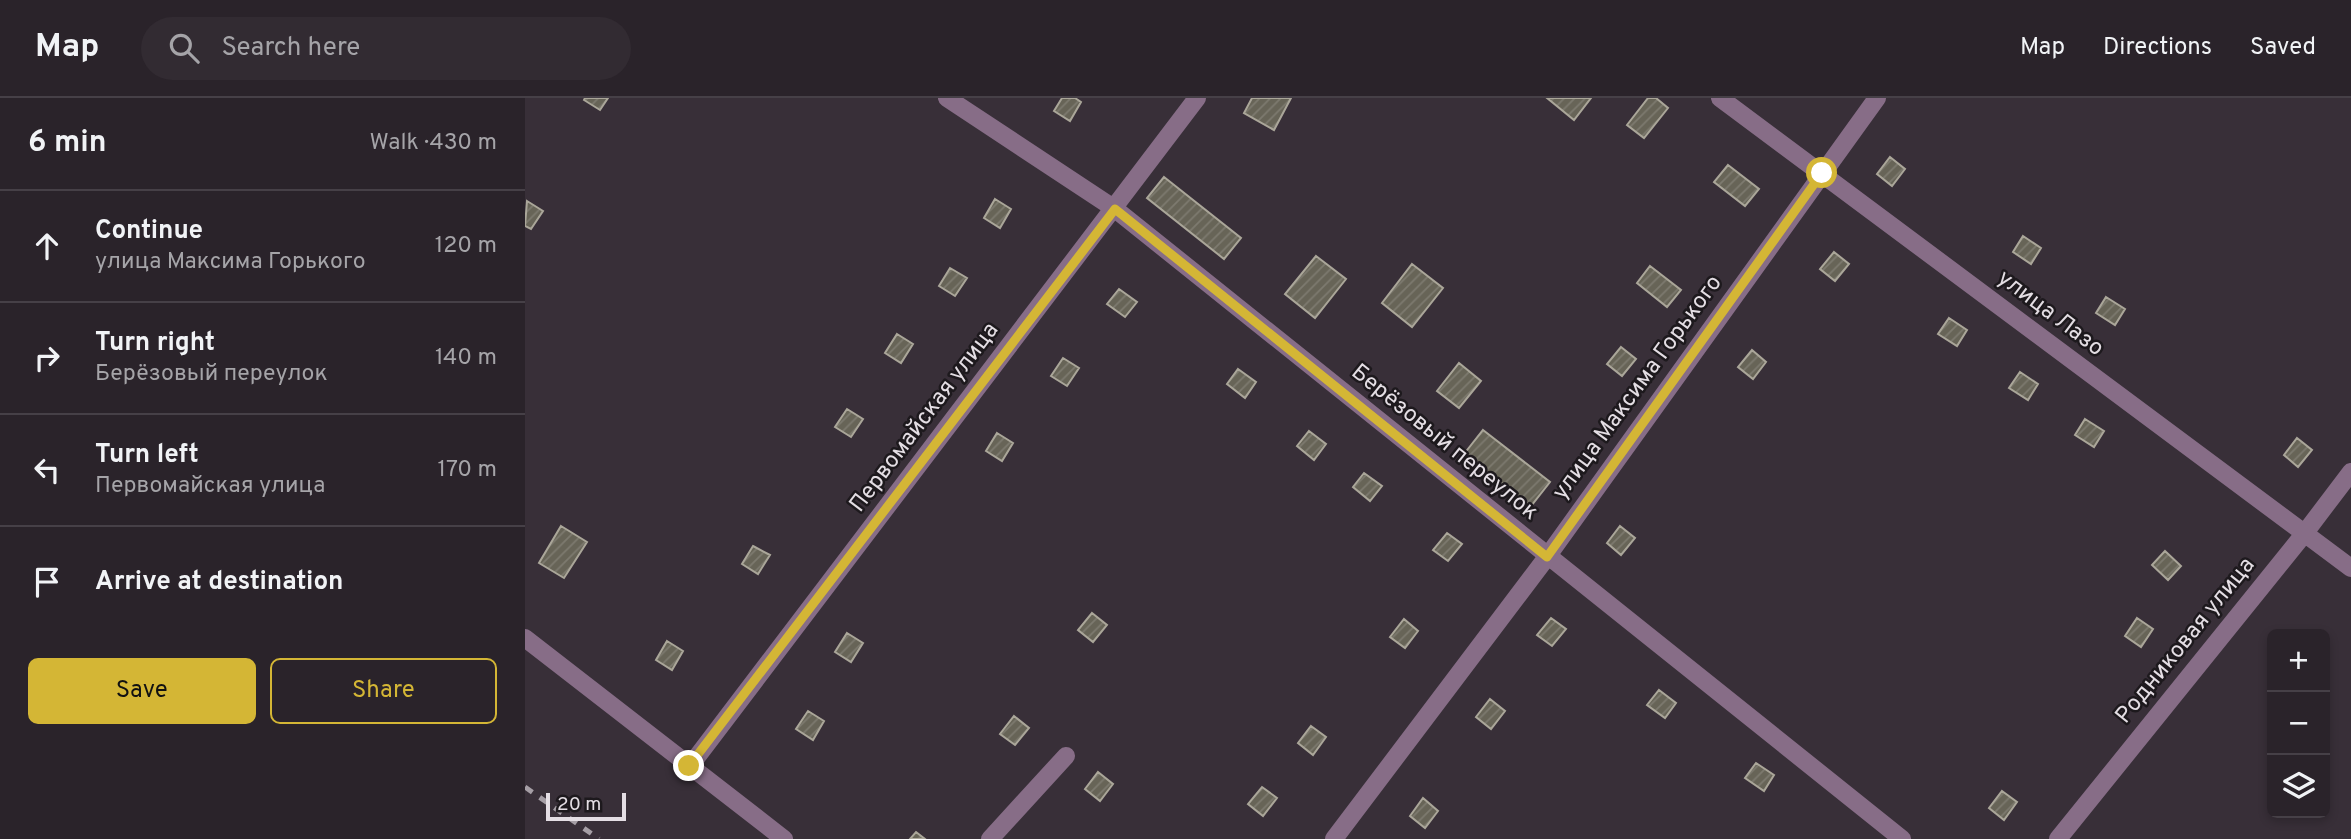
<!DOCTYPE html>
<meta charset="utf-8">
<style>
body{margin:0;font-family:Overpass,sans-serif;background:#322b32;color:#f1f3f6}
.controls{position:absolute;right:21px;bottom:21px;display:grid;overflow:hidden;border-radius:10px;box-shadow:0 4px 10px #0003}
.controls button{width:63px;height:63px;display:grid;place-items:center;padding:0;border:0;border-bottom:2px solid #464047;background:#2a232a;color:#f1f3f6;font:35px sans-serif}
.scale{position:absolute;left:21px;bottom:18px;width:80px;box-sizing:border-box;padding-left:7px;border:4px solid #e4dee4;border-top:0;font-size:19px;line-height:24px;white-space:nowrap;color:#e4dee4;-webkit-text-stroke:5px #1d191d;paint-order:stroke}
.stop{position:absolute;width:21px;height:21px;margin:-16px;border:5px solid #d4b635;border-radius:50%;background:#fff}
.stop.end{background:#d4b635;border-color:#fff;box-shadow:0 2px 7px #0008}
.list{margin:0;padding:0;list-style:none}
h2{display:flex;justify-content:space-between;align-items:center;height:91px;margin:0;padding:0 28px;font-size:30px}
h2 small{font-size:23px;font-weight:400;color:#a5a4a8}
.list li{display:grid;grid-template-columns:46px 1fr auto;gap:21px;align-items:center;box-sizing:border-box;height:112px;padding:0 28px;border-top:2px solid #464047}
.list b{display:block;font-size:26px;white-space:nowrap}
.list p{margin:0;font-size:23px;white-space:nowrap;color:#a5a4a8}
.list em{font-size:23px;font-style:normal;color:#a5a4a8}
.actions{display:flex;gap:14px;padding:21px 28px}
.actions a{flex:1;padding:16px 0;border:2px solid #d4b635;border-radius:10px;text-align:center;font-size:24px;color:#d4b635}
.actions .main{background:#d4b635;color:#111}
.icon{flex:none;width:38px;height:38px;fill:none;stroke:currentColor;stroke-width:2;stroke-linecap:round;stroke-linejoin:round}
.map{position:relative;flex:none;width:1826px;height:741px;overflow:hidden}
header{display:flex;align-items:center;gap:42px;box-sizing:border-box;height:98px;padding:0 35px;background:#2a232a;border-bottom:2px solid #464047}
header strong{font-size:33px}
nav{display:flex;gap:38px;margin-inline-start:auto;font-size:24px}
.search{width:490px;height:63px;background:#322b32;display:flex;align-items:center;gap:18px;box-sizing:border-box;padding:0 24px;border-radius:38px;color:#a5a4a8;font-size:26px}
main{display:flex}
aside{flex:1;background:#2a232a}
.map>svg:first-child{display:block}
.building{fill:url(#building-hatch);stroke:#aaa699;stroke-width:2}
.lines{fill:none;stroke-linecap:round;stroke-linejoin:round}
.minor{stroke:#876d87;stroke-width:18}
.rail{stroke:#a59ea5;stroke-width:5;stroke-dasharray:9 9;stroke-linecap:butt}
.route{stroke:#d4b635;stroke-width:9}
.labels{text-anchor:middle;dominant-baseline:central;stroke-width:5;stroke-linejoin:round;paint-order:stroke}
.street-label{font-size:23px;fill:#e4dee4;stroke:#1d191d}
</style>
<header>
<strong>Map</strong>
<div class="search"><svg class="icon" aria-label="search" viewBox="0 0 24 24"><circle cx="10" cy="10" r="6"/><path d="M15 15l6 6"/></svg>Search here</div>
<nav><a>Map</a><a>Directions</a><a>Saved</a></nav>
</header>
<main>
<aside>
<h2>6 min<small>Walk · 430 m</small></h2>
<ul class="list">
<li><svg class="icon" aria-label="ahead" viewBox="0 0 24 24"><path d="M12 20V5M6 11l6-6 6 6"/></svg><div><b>Continue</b><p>улица Максима Горького</p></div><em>120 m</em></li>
<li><svg class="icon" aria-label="right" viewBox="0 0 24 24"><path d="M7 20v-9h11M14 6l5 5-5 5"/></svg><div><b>Turn right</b><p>Берёзовый переулок</p></div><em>140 m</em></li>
<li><svg class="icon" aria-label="left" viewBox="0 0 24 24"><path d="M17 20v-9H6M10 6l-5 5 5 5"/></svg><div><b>Turn left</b><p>Первомайская улица</p></div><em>170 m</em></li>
<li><svg class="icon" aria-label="arrive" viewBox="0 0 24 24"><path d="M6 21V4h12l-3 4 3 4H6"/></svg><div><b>Arrive at destination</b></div></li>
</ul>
<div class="actions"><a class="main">Save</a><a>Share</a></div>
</aside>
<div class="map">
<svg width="1826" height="741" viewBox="0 0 1826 741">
<defs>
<pattern id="building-hatch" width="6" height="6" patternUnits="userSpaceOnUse" patternTransform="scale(1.75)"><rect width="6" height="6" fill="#676457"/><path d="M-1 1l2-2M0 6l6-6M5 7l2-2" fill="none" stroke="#7d7a6f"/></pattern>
</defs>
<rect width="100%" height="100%" fill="#382f38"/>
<!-- building -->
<path class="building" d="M60,0H83L75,12L59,2Z
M537,0H550L556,4L545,23L529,13Z
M727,0H766L749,32L719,15Z
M1022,0H1066L1049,22Z
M1123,0H1131L1143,10L1119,40L1102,27Z
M1365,59L1380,71L1367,88L1352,76Z
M1203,67L1234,91L1220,108L1189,84Z
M639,79L716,140L699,161L622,100Z
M470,101L486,111L475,130L459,120Z
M2,103L18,113L6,131L0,128Z
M1498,138L1516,150L1506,166L1488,154Z
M1309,154L1324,166L1310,183L1295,171Z
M791,158L821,181L790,220L760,196Z
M887,166L918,190L887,229L857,205Z
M1125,168L1156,192L1142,209L1112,185Z
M425,170L442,180L430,198L414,188Z
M594,191L612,204L600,219L582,206Z
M1581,199L1600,211L1590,227L1571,215Z
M1424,220L1442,232L1432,248L1413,236Z
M372,236L388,246L376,265L360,255Z
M1096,249L1111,261L1097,278L1082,266Z
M1227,252L1241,264L1228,281L1213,269Z
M538,260L554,270L542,288L526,278Z
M934,265L956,283L934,310L912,293Z
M713,271L731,284L720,300L702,286Z
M1495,274L1513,286L1503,302L1484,290Z
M322,311L338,321L326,339L310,329Z
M1560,321L1579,333L1569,349L1550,337Z
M958,332L1025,384L1006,408L939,356Z
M784,333L801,346L789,362L772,348Z
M472,335L488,345L477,363L461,353Z
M1772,340L1787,352L1773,369L1759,357Z
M839,375L857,388L845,403L828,389Z
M36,428L62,444L39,480L14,465Z
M1095,428L1110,440L1096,457L1082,445Z
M922,435L937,446L923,463L908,452Z
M228,448L245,457L233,476L217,466Z
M1640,453L1656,468L1643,482L1627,467Z
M567,515L582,527L568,544L553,532Z
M1026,520L1041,531L1027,548L1012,537Z
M1612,520L1628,531L1616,549L1600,538Z
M879,521L893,533L880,550L865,539Z
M322,535L338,545L326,564L310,554Z
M142,543L158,553L147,572L131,562Z
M1134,592L1151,605L1140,620L1122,607Z
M965,601L980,613L966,631L951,619Z
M283,613L299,623L288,642L271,631Z
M489,618L504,630L490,647L475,636Z
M786,628L801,639L788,657L773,645Z
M1231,665L1249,677L1239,693L1220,680Z
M573,674L588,686L575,703L560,691Z
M737,689L752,700L738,718L723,706Z
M1477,693L1492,704L1479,722L1464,710Z
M898,700L913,713L900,730L885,718Z
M391,734L400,741H385Z"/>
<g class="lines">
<!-- minor -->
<path class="minor" d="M422,0L590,111L1377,741
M1195,0L1826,470
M0,540L259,741
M165,668L672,0
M465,741L541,658
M809,741L1022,459L1352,0
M1533,741L1779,436L1826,374"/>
<!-- rail -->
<path class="rail" d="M0,689L74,741"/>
</g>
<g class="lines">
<!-- route -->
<path class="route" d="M164,668L590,111L1022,459L1297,75"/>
</g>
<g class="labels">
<!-- street labels -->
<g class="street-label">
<text transform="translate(1525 216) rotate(37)">улица Лазо</text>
<text transform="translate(1113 290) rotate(-54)">улица Максима Горького</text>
<text transform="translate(400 320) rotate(-53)">Первомайская улица</text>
<text transform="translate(919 345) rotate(39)">Берёзовый переулок</text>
<text transform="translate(1661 543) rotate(-51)">Родниковая улица</text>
</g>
</g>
</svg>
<div class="controls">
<button>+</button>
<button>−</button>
<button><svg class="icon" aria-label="layers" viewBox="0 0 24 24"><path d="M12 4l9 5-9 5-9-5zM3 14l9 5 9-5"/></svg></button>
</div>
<div class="scale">20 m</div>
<div class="stop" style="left:1297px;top:75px"></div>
<div class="stop end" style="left:164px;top:668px"></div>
</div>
</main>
